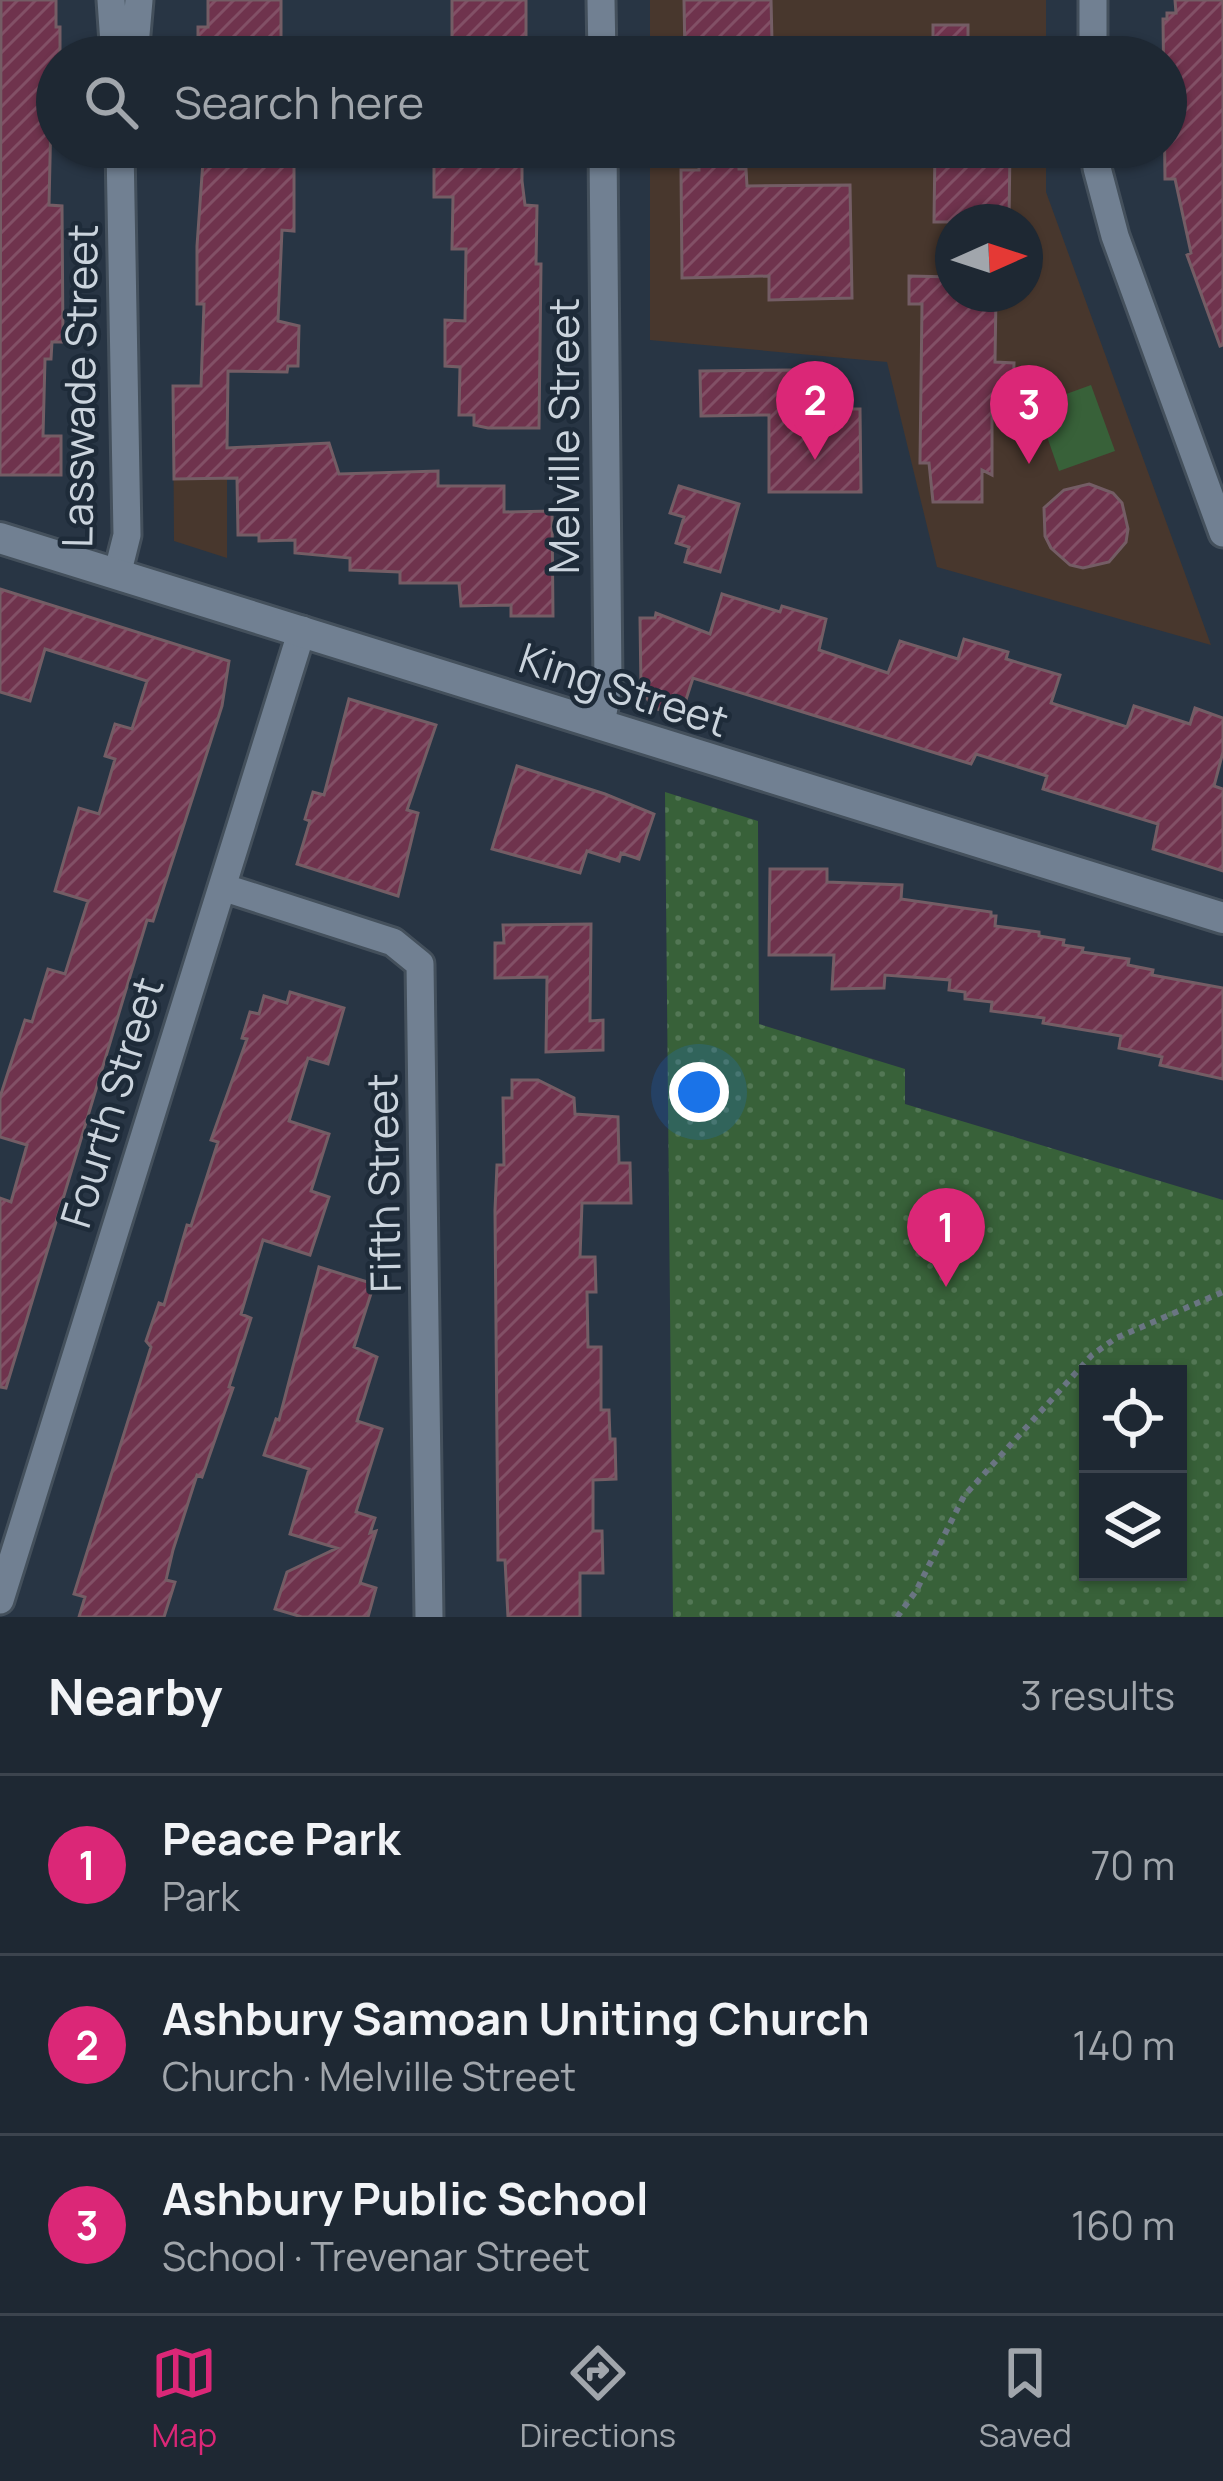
<!DOCTYPE html>
<meta charset="utf-8">
<style>
body{margin:0;font-family:Manrope,sans-serif;background:#26303b;color:#f1f3f6}
.controls{position:absolute;right:36px;bottom:36px;display:grid;overflow:hidden;border-radius:0px;box-shadow:0 3px 9px #0004}
.controls button{width:108px;height:108px;display:grid;place-items:center;padding:0;border:0;border-bottom:3px solid #3c444e;background:#1e2833;color:#f1f3f6;font:60px sans-serif}
.compass{position:absolute;left:935px;top:204px;width:108px;height:108px;border-radius:50%;background:#1e2833;box-shadow:0 3px 9px #0004;rotate:87deg}
.you{position:absolute;left:699px;top:1092px;width:42px;height:42px;margin:-30px;border:9px solid #fff;border-radius:50%;background:#1a73e8;box-shadow:0 0 0 18px #1a73e833}
.badge{display:grid;place-items:center;width:78px;height:78px;border-radius:50%;background:#db2777;color:#fff;font-size:39px;font-weight:700}
.pin{position:absolute;translate:-50% -99px;filter:drop-shadow(0 3px 6px #0008)}
.pin::after{content:'';position:absolute;top:63px;width:42px;height:36px;background:inherit;clip-path:polygon(0 0,100% 0,50% 100%)}
.list{margin:0;padding:0;list-style:none}
h2{display:flex;justify-content:space-between;align-items:center;height:156px;margin:0;padding:0 48px;font-size:51px}
h2 small{font-size:39px;font-weight:400;color:#a1a6ac}
.list li{display:grid;grid-template-columns:78px 1fr auto;gap:36px;align-items:center;box-sizing:border-box;height:180px;padding:0 48px;border-top:3px solid #3c444e}
.list b{display:block;font-size:45px;white-space:nowrap}
.list p{margin:0;font-size:39px;white-space:nowrap;color:#a1a6ac}
.list em{font-size:39px;font-style:normal;color:#a1a6ac}
.icon{flex:none;width:66px;height:66px;fill:none;stroke:currentColor;stroke-width:2;stroke-linecap:round;stroke-linejoin:round}
.map{position:relative;flex:none;width:1223px;height:1617px;overflow:hidden}
.search{position:absolute;background:#1e2833;box-shadow:0 3px 9px #0004;left:36px;right:36px;top:36px;height:132px;display:flex;align-items:center;gap:30px;box-sizing:border-box;padding:0 42px;border-radius:66px;color:#a1a6ac;font-size:45px}
.sheet{height:696px;background:#1e2833}
nav{display:flex;justify-content:space-around;align-items:center;box-sizing:border-box;height:168px;border-top:3px solid #3c444e;background:#1e2833;font-size:33px;color:#a1a6ac}
nav a{display:grid;justify-items:center;gap:6px}
nav .on{color:#db2777}
.map>svg:first-child{display:block}
.education{fill:#48372d;fill-rule:evenodd}
.grass{fill:#386139}
.park{fill:url(#park-dots);fill-rule:evenodd}
.building{fill:url(#building-hatch);stroke:#745d65;stroke-width:3}
.lines{fill:none;stroke-linecap:round;stroke-linejoin:round}
.street-casing{stroke:#44505c;stroke-width:33}
.secondary-casing{stroke:#44505c;stroke-width:36}
.path{stroke:#6a7582;stroke-width:6;stroke-dasharray:6 6;stroke-linecap:butt}
.street{stroke:#718092;stroke-width:27}
.secondary{stroke:#718092;stroke-width:30}
.labels{text-anchor:middle;dominant-baseline:central;stroke-width:9;stroke-linejoin:round;paint-order:stroke}
.street-label{font-size:42px;fill:#cbd4dd;stroke:#1e2b39}
</style>
<div class="map">
<svg width="1223" height="1617" viewBox="0 0 1223 1617">
<defs>
<pattern id="park-dots" width="8" height="8" patternUnits="userSpaceOnUse" patternTransform="scale(3)"><rect width="8" height="8" fill="#386139"/><path d="M2 2h.1M6 6h.1" fill="none" stroke="#537755" stroke-width="1.8" stroke-linecap="round"/></pattern>
<pattern id="building-hatch" width="6" height="6" patternUnits="userSpaceOnUse" patternTransform="scale(3)"><rect width="6" height="6" fill="#6f334d"/><path d="M-1 1l2-2M0 6l6-6M5 7l2-2" fill="none" stroke="#825066"/></pattern>
</defs>
<rect width="100%" height="100%" fill="#283544"/>
<!-- education -->
<path class="education" d="M650,0H1046V57H650Z
M650,147H1046V192L1211,645L937,567L887,362L650,340ZM953,222H1025V294H953Z
M173,386H227V558L174,541Z"/>
<!-- grass -->
<path class="grass" d="M1091,385L1115,451L1059,471L1036,405Z"/>
<!-- park -->
<path class="park" d="M665,792L758,821L759,1024L905,1069V1104L1223,1200V1617H673ZM1088,1374H1178V1572H1088Z"/>
<!-- building -->
<path class="building" d="M1,0H56V27H60V57L57,71H52L49,205L62,206L63,342H52L51,359H45L43,436H61V475H0Z
M208,0H281V57H198V27H208Z
M452,0H526V57H452Z
M684,0H771L772,41L763,57H685Z
M1175,0H1223V345L1220,346L1187,255L1191,253L1175,179H1165L1163,19H1167V13H1176Z
M933,25H968V55H933Z
M204,147H294V231L282,230L278,321L299,326L298,366H288L287,372L228,371L227,448L329,443L339,474L438,471V486H504V512L552,511L553,616H511V605L461,606L459,583H400V572L350,570V558L295,553V540L259,541V535H238L237,478L174,479L173,386H201L204,304H197V246Z
M434,147H535L522,165V181L525,205L537,206L536,264H541L539,428H488L474,425V415H459L460,367L445,366V320L465,321L466,249H452L453,197H434Z
M699,147H738L739,169H746L747,186L850,185L852,298L769,300V276L682,278L681,170H699Z
M935,147H1010L1009,222H934Z
M909,276L953,277V294H996L995,362L1014,363L1013,403H992V475L982,470V502H933L929,463H920L922,304H909Z
M791,370V409H860L861,492H769V415L701,416L700,371Z
M1089,484L1113,493L1122,503L1128,529L1126,542L1109,562L1083,568L1070,565L1051,548L1045,536L1044,508L1064,490Z
M679,486L739,504L720,572L685,562L689,547L676,543L684,517L670,513Z
M0,589L229,661L222,706L153,921L147,920L6,1388L0,1387V1198L11,1202L27,1145L0,1137V1097L25,1020L32,1022L48,969L65,974L88,901L55,891L79,808L99,814L115,759L105,756L115,724L132,729L147,681L45,649L30,701L0,692Z
M722,594L780,612L782,606L826,619L819,650L888,673L900,641L958,659L964,639L1008,652L1006,659L1060,675L1051,703L1127,727L1134,706L1190,724L1195,708L1223,718V752L1214,786L1223,789V871L1153,849L1158,824L1043,789L1047,776L976,754L971,764L693,678L681,715L653,708L641,689L640,618H655L656,613L710,634Z
M349,699L436,725L407,810L418,813L398,896L297,864L310,821L305,819L313,792L324,795Z
M517,766L605,794L654,814L639,859L621,853L619,861L587,851L580,873L492,849Z
M770,869H827V882L902,885L901,899L991,912V916H996L995,926L1039,932V936L1064,940L1063,945L1083,948L1082,952L1129,959L1128,965L1153,970L1152,975L1223,988V1079L1160,1065L1162,1057L1119,1048L1121,1036L1043,1023L1044,1018L991,1011L992,1002L965,999V992L949,990L950,980L885,975L884,988L832,989L834,955H769Z
M591,924L590,1021L603,1020V1050L546,1052L547,977L495,978V943H504L503,925Z
M290,992L344,1008L328,1064L308,1058L289,1121L329,1134L311,1191L329,1197L310,1255L263,1240L241,1314L251,1318L229,1387L233,1388L202,1477L197,1475L173,1550L166,1580L175,1582L164,1617H79L85,1597L74,1594L151,1347L146,1341L159,1303L164,1305L187,1225L191,1226L218,1142L211,1140L247,1039L242,1038L250,1012L259,1014L264,996L287,1003Z
M512,1080H538L574,1098L575,1114L618,1117L619,1163H630L631,1203H582L580,1257H595L596,1292H587L588,1347H601V1410H609L610,1439H615L616,1479L593,1480V1531H602L603,1573H580V1617H508L505,1560H498L495,1210L497,1165H504L503,1098H512Z
M319,1267L374,1284L354,1347L377,1357L357,1421L382,1429L356,1512L375,1518L370,1533L376,1531L360,1583L376,1588L368,1617H302L275,1609L287,1572L337,1548L290,1534L309,1469L264,1455L276,1419L279,1420Z"/>
<g class="lines">
<!-- street casing -->
<g class="street-casing">
<path id="street" d="M111,0L115,57
M601,0L602,57
M1093,0V57
M134,57L139,0
M1095,147L1097,168L1115,236L1223,533
M117,575L127,535L120,147
M601,724L608,685L603,147
M222,887L393,942L420,964L429,1617
M0,1600L302,630"/>
</g>
<!-- secondary casing -->
<g class="secondary-casing">
<path id="secondary" d="M0,538L1223,918"/>
</g>
<!-- path -->
<path class="path" d="M897,1617L916,1591L964,1496L1092,1355L1116,1338L1223,1292"/>
<!-- street -->
<use href="#street" class="street"/>
<!-- secondary -->
<use href="#secondary" class="secondary"/>
</g>
<g class="labels">
<!-- street labels -->
<g class="street-label">
<text transform="translate(79 386) rotate(-89)">Lasswade Street</text>
<text transform="translate(563 436) rotate(-90)">Melville Street</text>
<text transform="translate(624 689) rotate(18)">King Street</text>
<text transform="translate(111 1102) rotate(-73)">Fourth Street</text>
<text transform="translate(383 1183) rotate(-91)">Fifth Street</text>
</g>
</g>
</svg>
<div class="controls">
<button><svg class="icon" aria-label="locate" viewBox="0 0 24 24"><circle cx="12" cy="12" r="6"/><path d="M12 2v4M12 18v4M2 12h4M18 12h4"/></svg></button>
<button><svg class="icon" aria-label="layers" viewBox="0 0 24 24"><path d="M12 4l9 5-9 5-9-5zM3 14l9 5 9-5"/></svg></button>
</div>
<svg class="compass" viewBox="-18 -18 36 36"><path d="M0-13l5 13h-10z" fill="#e53935"/><path d="M0 13l5-13h-10z" fill="#a1a6ac"/></svg>
<div class="you"></div>
<div class="pin badge" style="left:946px;top:1287px">1</div>
<div class="pin badge" style="left:815px;top:460px">2</div>
<div class="pin badge" style="left:1029px;top:464px">3</div>
<div class="search"><svg class="icon" aria-label="search" viewBox="0 0 24 24"><circle cx="10" cy="10" r="6"/><path d="M15 15l6 6"/></svg>Search here</div>
</div>
<section class="sheet">
<h2>Nearby<small>3 results</small></h2>
<ul class="list">
<li><span class="badge">1</span><div><b>Peace Park</b><p>Park</p></div><em>70 m</em></li>
<li><span class="badge">2</span><div><b>Ashbury Samoan Uniting Church</b><p>Church · Melville Street</p></div><em>140 m</em></li>
<li><span class="badge">3</span><div><b>Ashbury Public School</b><p>School · Trevenar Street</p></div><em>160 m</em></li>
</ul>
</section>
<nav>
<a class="on"><svg class="icon" aria-label="map" viewBox="0 0 24 24"><path d="M3 6l6-2 6 2 6-2v14l-6 2-6-2-6 2zM9 4v14M15 6v14"/></svg>Map</a>
<a><svg class="icon" aria-label="directions" viewBox="0 0 24 24"><path d="M12 3l9 9-9 9-9-9zM9 14v-3h6M13 9l2 2-2 2"/></svg>Directions</a>
<a><svg class="icon" aria-label="saved" viewBox="0 0 24 24"><path d="M7 4h10v16l-5-4-5 4z"/></svg>Saved</a>
</nav>
